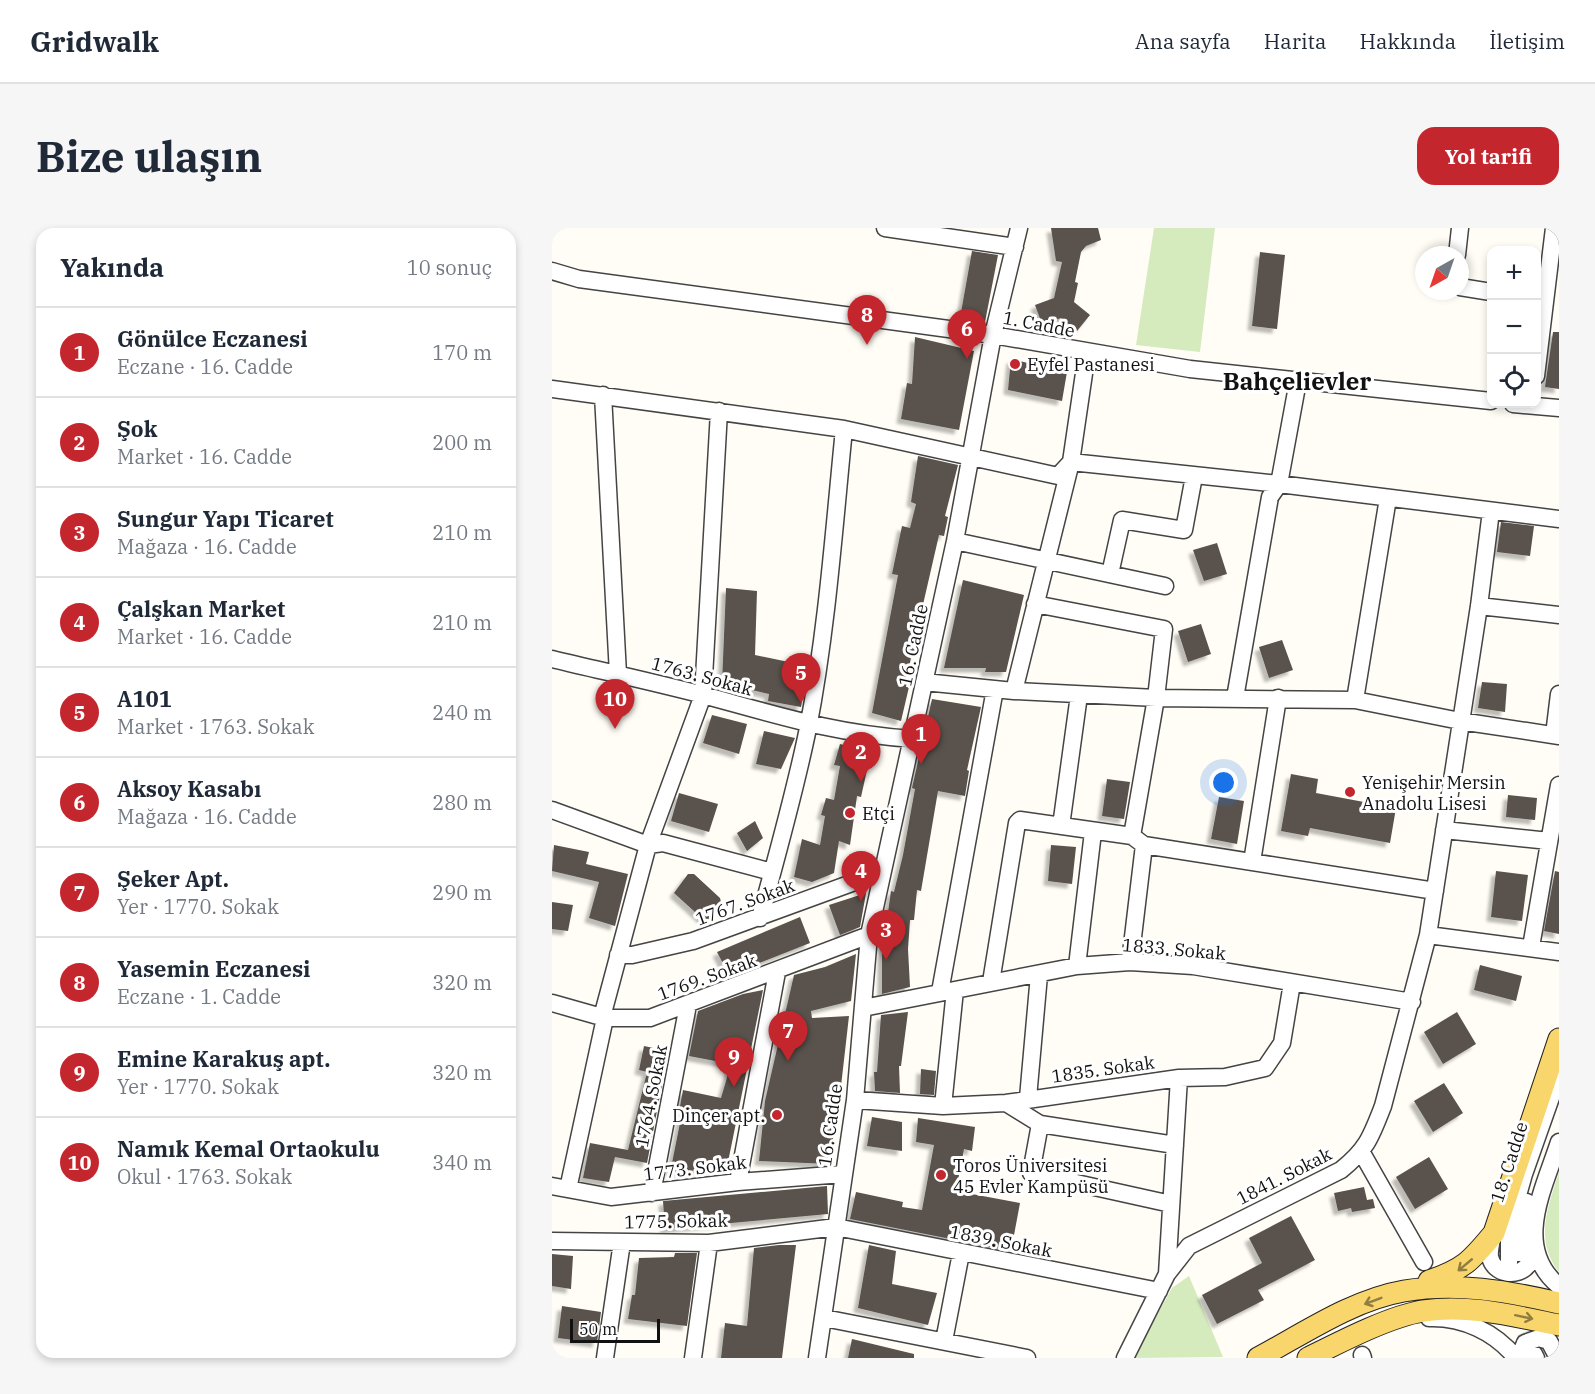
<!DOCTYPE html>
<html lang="tr">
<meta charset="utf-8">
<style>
body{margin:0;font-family:"IBM Plex Serif",serif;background:#f6f6f7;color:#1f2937}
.controls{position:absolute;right:18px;top:18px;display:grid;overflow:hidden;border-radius:12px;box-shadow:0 3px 9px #0003}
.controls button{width:54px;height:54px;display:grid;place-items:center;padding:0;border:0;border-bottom:2px solid #e0e1e3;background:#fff;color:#1f2937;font:30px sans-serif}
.compass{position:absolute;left:863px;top:18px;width:54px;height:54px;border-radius:50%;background:#fff;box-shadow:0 3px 9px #0003;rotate:220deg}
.scale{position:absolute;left:18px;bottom:15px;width:90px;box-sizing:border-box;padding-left:6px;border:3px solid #111;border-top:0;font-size:16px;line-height:21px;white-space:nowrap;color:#111;-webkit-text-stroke:4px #fff;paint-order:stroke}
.you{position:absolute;left:672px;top:555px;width:21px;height:21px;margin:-15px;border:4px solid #fff;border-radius:50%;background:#1a73e8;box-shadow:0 0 0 9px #1a73e833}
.badge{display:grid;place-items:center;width:39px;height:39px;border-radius:50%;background:#c4262e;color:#fff;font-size:20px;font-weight:700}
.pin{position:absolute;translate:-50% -50px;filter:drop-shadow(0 2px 3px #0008)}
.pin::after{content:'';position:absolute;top:32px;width:21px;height:18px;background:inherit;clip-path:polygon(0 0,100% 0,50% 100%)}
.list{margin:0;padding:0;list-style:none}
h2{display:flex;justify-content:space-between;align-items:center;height:78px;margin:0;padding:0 24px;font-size:26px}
h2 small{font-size:20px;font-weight:400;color:#747a83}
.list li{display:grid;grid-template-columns:39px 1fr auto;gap:18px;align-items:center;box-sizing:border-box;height:90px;padding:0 24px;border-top:2px solid #e0e1e3}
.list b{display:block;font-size:22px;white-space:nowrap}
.list p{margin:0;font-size:20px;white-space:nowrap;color:#747a83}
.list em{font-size:20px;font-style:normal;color:#747a83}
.icon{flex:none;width:33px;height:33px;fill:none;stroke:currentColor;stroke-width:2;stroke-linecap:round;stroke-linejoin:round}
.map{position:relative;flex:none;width:1007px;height:1130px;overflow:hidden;border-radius:18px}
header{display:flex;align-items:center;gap:36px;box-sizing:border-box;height:84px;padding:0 30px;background:#fff;border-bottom:2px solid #e0e1e3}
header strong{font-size:28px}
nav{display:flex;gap:33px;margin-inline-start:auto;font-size:21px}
.intro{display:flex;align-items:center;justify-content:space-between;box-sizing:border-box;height:144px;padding:0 36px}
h1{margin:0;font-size:42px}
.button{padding:15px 27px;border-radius:18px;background:#c4262e;color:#fff;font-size:21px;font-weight:700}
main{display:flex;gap:36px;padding:0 36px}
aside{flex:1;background:#fff;border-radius:18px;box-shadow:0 3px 9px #0003}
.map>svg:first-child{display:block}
.green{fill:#d5ebbd}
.building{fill:#5a524d;filter:url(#shadow)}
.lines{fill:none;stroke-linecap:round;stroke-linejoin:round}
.minor-tunnel{stroke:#dbdad3;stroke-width:16;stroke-dasharray:16 8;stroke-linecap:butt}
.minor-casing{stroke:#444;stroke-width:19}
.major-casing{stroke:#222;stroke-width:23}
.minor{stroke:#fff;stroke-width:16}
.major{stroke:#f9d66b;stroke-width:21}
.oneway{stroke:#917d42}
.poi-dot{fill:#c4262e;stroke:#fff;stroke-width:2}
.labels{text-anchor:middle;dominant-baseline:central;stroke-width:6;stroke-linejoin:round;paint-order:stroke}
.street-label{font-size:18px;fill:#111;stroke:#fff}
.poi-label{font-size:18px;fill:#111;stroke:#fff;text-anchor:start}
.district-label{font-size:24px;font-weight:bold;fill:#111;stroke:#fff}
</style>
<header>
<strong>Gridwalk</strong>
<nav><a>Ana sayfa</a><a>Harita</a><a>Hakkında</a><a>İletişim</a></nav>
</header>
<div class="intro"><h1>Bize ulaşın</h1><a class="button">Yol tarifi</a></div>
<main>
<aside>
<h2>Yakında<small>10 sonuç</small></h2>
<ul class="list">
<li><span class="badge">1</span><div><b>Gönülce Eczanesi</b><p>Eczane · 16. Cadde</p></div><em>170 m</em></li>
<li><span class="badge">2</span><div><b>Şok</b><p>Market · 16. Cadde</p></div><em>200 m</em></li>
<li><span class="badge">3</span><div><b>Sungur Yapı Ticaret</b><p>Mağaza · 16. Cadde</p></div><em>210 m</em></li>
<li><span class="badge">4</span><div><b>Çalşkan Market</b><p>Market · 16. Cadde</p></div><em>210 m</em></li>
<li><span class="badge">5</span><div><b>A101</b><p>Market · 1763. Sokak</p></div><em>240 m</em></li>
<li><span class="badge">6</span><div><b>Aksoy Kasabı</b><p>Mağaza · 16. Cadde</p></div><em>280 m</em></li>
<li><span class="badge">7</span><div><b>Şeker Apt.</b><p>Yer · 1770. Sokak</p></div><em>290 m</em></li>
<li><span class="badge">8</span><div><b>Yasemin Eczanesi</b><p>Eczane · 1. Cadde</p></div><em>320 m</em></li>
<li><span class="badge">9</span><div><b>Emine Karakuş apt.</b><p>Yer · 1770. Sokak</p></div><em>320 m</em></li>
<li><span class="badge">10</span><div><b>Namık Kemal Ortaokulu</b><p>Okul · 1763. Sokak</p></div><em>340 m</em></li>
</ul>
</aside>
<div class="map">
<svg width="1007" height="1130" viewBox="0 0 1007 1130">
<defs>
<filter id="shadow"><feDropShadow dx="-4.5" dy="4.5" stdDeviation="1.5" flood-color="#0004"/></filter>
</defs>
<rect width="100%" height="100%" fill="#fffdf5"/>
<!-- green -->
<path class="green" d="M602,0H663L648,124L584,117Z
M1007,944V1044C982,1012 996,979 1007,944Z
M637,1048L671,1129L581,1130L620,1060Z"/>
<!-- building -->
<path class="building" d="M499,0H546L549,12L534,18L529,24L523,54L526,55L522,74L538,87L525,103L509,90L490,96L483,77L502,70L510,34L504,33Z
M420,23L446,27L433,94L408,90Z
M708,24L733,27L725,101L700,98Z
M1001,104H1007V161L993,159Z
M363,109L422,123L407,202L349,191L355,155L360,156Z
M459,131L515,144L510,173L456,162Z
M366,228L406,237L393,288L396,289L392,308L387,307L367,394L372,395L368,412L365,411L362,429H359L354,459H357L349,493L320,485L346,347L340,346L350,298L358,300L364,276L359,274Z
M949,294L982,298L978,328L945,324Z
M665,315L675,346L652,353L641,322Z
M411,352L472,367L454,444H433L434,440H392Z
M174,360L205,363L203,427L256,438L249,479L216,473L217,466L170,455Z
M649,396L659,426L636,434L626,403Z
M730,412L741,442L717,450L707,419Z
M930,454L955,456L953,484L926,480Z
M380,471L429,479L415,542L417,543L413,568L386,563L369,663L365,662L362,692H358L356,721L358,759L330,766V727L339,663L342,664L351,627L363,561L360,560Z
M160,487L195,496L187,526L151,515Z
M212,503L243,510L229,541L204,536Z
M288,516L319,524L309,569L305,568L298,617L287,613L282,645L260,654L242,649L250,611L268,617L273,588L269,587L274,570L282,572L288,538L282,537Z
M739,546L766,551L764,565L844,580L838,615L758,600L756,608L729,603Z
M555,551L578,554L572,591L550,588Z
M127,565L166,576L157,604L119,593Z
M956,567L985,570L983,592L954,589Z
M667,569L692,573L685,616L659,611Z
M203,593L211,610L195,623L185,605Z
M2,617L37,624L34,636L76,646L63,698L37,690L47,654L0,643Z
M499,617L524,619L520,656L496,653Z
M944,643L976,647L970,693L939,689Z
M1003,643L1007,644V706L992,703Z
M136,646H142L168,670L170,678L154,694L122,665Z
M314,665L308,699L288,707L277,677Z
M0,674L21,677L16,703L0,701Z
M248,689L258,715L177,747L165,724Z
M304,726L299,773L259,783L260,790L297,788L288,867L280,868L279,877H285L279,903H282L278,936L207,933L213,873L242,747L273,739Z
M928,737L970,748L964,773L922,762Z
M211,762L175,939L118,945L129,890L126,889L131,862L169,870L179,836L137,828L146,783L191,766Z
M356,784L349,838H347L348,865L323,863L322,844H325L329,787Z
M905,784L924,816L891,836L872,804Z
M92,818L116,823L108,856L110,857L95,935L63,929L57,954L31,950L38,915L76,922L95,844L87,842Z
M369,841L384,843L382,867L368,866Z
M892,855L911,885L881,904L862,873Z
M320,889L350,894V923L315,918Z
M366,890L423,899L420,923L412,921L404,963L468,975L459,1023L298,991L304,964L351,974L350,979L370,982L382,917L364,914Z
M877,929L896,961L863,981L844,949Z
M275,958L276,986L113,1001L111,973Z
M812,959L815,972L821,971L823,980L800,984L799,980L786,983L782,965Z
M739,988L763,1032L706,1062L712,1072L665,1096L650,1067L710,1035L697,1010Z
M227,1017H244L230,1130H169L173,1095L195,1098L202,1020Z
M317,1017L344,1023L340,1056L385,1065L376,1097L306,1080Z
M123,1025H145L135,1098L76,1091L80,1067H83L87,1030L122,1029Z
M0,1026L21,1028L19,1061L0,1058Z
M10,1078L49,1084L45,1115L6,1110Z
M300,1111L362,1126V1130H296Z"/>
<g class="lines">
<!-- minor-tunnel -->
<path class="minor-tunnel" d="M957,1035L959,1074L982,1125"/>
<!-- minor casing -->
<g class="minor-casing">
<path id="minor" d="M333,0L463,19
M905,27L908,0
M0,43L27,51L441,107L638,141L939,173
M908,59L939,64
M984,148L1002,0
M0,161L292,201L506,248L519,234L727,256L1007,291
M51,167L66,446
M961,176L1007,180
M403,313L613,358
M558,346L570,292L632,302L642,248
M483,376L612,401L604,470L580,608
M927,378L1007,387
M0,431C50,443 101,454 151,467C225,487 283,506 361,511
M372,454L462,463L604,470L803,472L908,493L1007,508
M462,463L519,234L535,125
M683,470L718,269L727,256L746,153
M803,472L836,270
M1002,507L1007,466
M0,582L96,617L111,615L220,644
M509,598L527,467
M892,602L997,613
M700,634L726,470
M208,690C225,627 243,564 256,500C275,402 282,301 292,201
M876,707L1007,724
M979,719L1007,557
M66,727H80L141,713L330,644
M578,734L592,617
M525,738L541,604
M439,754L465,595L468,592L580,608L592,617L883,663
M388,764L443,461
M0,775L53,790H98L317,707
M311,780L525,738L578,734L641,738L860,774
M50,789L96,617L151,467L167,183
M476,870L487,747
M303,872L391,878L454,875L627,850L673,849L713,840L730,815L740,755
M454,875L488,896L623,917
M391,878L403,762
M488,896L479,945L619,976
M1007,914C992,961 960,1019 1007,1058
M810,925L872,1034
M186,954L225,744
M0,958L59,969L186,954L291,946
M16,961L53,790
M100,965L136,777
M941,1006C940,1013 937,1021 938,1029C942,1047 966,1050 976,1037C980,1032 981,1025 982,1019
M0,1013L157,1015L284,999L607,1063
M968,1025V1008L975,974
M957,1035V999L972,946L1007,847
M615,1046L627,850
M272,1090L475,1130
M877,1090C911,1089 943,1104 964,1130
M392,1113L409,1025
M982,1126L984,1130
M810,1127L811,1130
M53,1130L70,1014
M141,1130L157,1015
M265,1130L303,872L317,707L403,313L441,107L467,0
M573,1130L615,1046L637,1018L789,942C815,921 819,909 831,878L876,707L927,378L939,283
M967,1130L973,1115L987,1110L997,1113L1006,1130"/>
</g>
<!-- major casing -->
<g class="major-casing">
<path id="major" d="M877,1053C912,1041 919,1033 942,1005L1007,811
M706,1130C751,1106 800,1072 852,1063C905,1054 955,1063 1007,1075
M756,1130C786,1115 838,1088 871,1083C917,1076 962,1088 1007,1097"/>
</g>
<!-- minor -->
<use href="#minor" class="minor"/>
<!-- major -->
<use href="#major" class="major"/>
</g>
<!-- one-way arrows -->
<defs><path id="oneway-shaft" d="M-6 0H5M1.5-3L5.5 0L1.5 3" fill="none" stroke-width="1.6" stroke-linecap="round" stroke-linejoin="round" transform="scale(1.5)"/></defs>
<g class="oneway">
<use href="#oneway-shaft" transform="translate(913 1037) rotate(140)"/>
<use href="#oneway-shaft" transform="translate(821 1073) rotate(159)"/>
<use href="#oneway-shaft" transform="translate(972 1089) rotate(12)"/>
</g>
<!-- markers -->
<g class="poi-dot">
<circle cx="463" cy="136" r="6"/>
<circle cx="798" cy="564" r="6"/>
<circle cx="298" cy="585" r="6"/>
<circle cx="225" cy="887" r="6"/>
<circle cx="389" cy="947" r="6"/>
</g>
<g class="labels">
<!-- street labels -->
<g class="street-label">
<text transform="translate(487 96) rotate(11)">1. Cadde</text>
<text transform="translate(361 417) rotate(-78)">16. Cadde</text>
<text transform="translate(150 448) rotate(15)">1763. Sokak</text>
<text transform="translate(193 674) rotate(-20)">1767. Sokak</text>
<text transform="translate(622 721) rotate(5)">1833. Sokak</text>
<text transform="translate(155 749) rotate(-20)">1769. Sokak</text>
<text transform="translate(551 841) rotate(-8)">1835. Sokak</text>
<text transform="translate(99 868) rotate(-79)">1764. Sokak</text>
<text transform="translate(278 897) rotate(-82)">16. Cadde</text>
<text transform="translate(957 934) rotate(-72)">18. Cadde</text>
<text transform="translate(143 940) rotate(-7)">1773. Sokak</text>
<text transform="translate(732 948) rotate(-27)">1841. Sokak</text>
<text transform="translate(124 993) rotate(-1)">1775. Sokak</text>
<text transform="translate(449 1013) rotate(11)">1839. Sokak</text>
</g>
<!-- poi labels -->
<g class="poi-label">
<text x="475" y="136">Eyfel Pastanesi</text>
<text x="810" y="554">Yenişehir Mersin<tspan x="810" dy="21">Anadolu Lisesi</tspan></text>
<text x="310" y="585">Etçi</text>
<text x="213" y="887" text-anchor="end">Dinçer apt.</text>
<text x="401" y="937">Toros Üniversitesi<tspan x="401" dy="21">45 Evler Kampüsü</tspan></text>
</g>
<!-- district labels -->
<g class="district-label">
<text x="745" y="153">Bahçelievler</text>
</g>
</g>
</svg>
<div class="controls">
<button>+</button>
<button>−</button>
<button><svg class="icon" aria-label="locate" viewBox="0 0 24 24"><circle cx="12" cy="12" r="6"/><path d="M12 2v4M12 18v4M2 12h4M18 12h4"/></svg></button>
</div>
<svg class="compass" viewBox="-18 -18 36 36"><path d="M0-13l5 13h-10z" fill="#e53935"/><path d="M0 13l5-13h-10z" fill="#747a83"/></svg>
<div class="scale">50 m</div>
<div class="you"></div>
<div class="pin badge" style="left:369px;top:536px">1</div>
<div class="pin badge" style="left:309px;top:554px">2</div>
<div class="pin badge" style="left:334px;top:732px">3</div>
<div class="pin badge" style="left:309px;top:673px">4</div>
<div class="pin badge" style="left:249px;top:475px">5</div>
<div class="pin badge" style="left:415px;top:131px">6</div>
<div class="pin badge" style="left:236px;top:833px">7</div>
<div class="pin badge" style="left:315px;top:117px">8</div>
<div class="pin badge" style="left:182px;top:859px">9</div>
<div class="pin badge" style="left:63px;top:501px">10</div>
</div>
</main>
